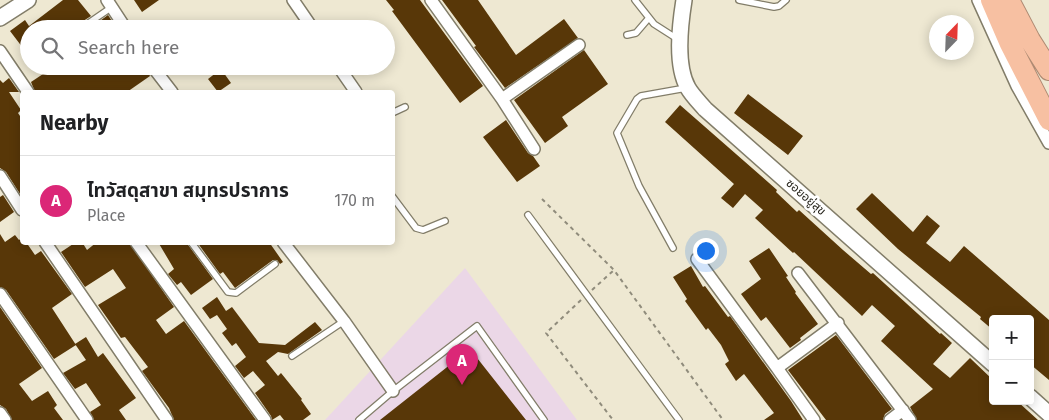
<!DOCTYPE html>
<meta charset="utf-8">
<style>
body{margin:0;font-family:"Fira Sans","Noto Sans Thai",sans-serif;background:#f6f6f6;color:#202124}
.controls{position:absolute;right:15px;bottom:15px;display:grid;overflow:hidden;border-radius:5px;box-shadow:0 2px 12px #0003}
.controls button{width:45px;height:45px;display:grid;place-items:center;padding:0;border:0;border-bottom:1px solid #e0e0e0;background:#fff;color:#202124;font:25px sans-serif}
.compass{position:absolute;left:929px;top:15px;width:45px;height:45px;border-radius:50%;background:#fff;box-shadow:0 2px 12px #0003;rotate:23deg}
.you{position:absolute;left:705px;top:250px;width:18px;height:18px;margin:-12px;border:4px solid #fff;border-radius:50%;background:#1a73e8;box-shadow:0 0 0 8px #1a73e833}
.badge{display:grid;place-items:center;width:32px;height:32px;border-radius:50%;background:#db2777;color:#fff;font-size:16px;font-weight:700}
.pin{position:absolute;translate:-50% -41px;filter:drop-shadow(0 1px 2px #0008)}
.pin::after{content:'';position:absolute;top:26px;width:18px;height:15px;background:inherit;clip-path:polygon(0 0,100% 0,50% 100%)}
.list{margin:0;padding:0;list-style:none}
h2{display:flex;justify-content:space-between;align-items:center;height:65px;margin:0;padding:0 20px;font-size:21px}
h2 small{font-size:16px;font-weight:400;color:#757577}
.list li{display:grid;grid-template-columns:32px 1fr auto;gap:15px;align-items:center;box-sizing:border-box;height:90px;padding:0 20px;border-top:1px solid #e0e0e0}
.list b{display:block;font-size:19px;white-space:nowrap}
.list p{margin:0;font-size:16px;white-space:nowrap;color:#757577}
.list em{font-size:16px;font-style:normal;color:#757577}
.icon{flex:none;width:28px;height:28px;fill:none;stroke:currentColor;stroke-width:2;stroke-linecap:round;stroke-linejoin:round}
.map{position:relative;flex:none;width:1049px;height:420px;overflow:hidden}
.search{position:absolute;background:#fff;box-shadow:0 2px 12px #0003;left:20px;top:20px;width:375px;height:55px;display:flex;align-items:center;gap:12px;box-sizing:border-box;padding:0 18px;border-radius:28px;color:#757577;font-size:19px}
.panel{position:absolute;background:#fff;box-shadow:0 2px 12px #0003;left:20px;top:90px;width:375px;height:155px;border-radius:5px}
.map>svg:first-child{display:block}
.commercial{fill:#ebd7e7}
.building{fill:#583708}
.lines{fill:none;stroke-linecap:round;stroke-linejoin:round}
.lane-casing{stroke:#827d69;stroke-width:8}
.street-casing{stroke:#827d69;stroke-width:14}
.secondary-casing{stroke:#827d69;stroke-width:18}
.highway-casing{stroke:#ae8a73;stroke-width:22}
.path{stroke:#908c7c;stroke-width:2;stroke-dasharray:4 4;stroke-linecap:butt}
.lane{stroke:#fff;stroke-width:5.5}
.street{stroke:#fff;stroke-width:11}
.secondary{stroke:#fff;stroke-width:15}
.highway{stroke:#f7c0a2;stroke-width:20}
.labels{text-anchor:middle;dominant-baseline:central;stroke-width:5;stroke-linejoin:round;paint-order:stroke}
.street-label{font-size:12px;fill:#27251d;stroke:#fff}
</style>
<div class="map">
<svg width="1049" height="420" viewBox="0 0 1049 420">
<rect width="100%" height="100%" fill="#eee8d2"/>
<!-- commercial -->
<path class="commercial" d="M465,268L577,420H325Z"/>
<!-- building -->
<path class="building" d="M63,0H78L91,16L77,25L75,29H29V56L10,31L25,20L29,26Z
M134,0H159L142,12Z
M386,0H420L483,86L460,103L392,11L394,10Z
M442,0H478L516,55L564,19L578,38L505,88L474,47L476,46Z
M108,15L117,29H89Z
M584,50L608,84L562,117L568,126L545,143L514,100Z
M36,66H94L97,70L106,75L115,70L118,66H145L150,76L127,92H35L31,82L43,74Z
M221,69L231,83L218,92L208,79Z
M9,78L19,92H9L21,110L18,113L22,119V197L6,172L0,168V80L3,83Z
M748,94L803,136L788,155L734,113Z
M680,105L777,190L776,192L797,212L799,210L843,250L871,274L873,273L940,334L941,333L952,343L933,364L950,378L970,358L993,380V401H1017L1038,420H917L910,407L933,389L881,341L895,326L872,305L862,316L794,252L793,253L755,218L763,210L745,194L733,208L721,198L734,184L665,122Z
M506,120L528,153L533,156L540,166L517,182L483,137Z
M872,193L913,232L927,215L940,226L926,243L950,262L964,246L1049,320V380L1030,364V319H993V330L980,319L981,317L898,249L856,209Z
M3,195L14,212L0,222V197Z
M0,234L5,242L15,235L19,240L22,238V242H26L35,255L41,251L72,294L52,308L76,345L54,359L6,290L0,287Z
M76,242H82L87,250L97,242H129L174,307L156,320L166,334L184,321L256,420H174L169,408L142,371L148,367L125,337L121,338L98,305L126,288L113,269L85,287L61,252Z
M158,242H186L213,279L191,295L181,282L177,285L168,274L174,269Z
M197,242H269L283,262L280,264L277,260H273L235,288L223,272L220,274Z
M769,248L788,276L786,277L796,292L795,293L818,324L800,338L801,340L790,348L766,317L761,321L741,294L761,279L749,261Z
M691,266L703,287L705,286L728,317L730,316L791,401L803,420H764L774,413L744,374L736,381L725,364L729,361L721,345L708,328L706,330L685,301L687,299L673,277Z
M217,297L226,311L232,307L259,343L285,345L315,322L322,330L288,354L278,352L266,361L278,376L281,373L302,399L301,400L311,414L303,420H284L280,415L272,420L271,416L255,393L265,385L253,371L244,378L235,366L246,357L236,343L232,346L222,333L227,329L217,315L210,319L202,308Z
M0,307L42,368L19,384L32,401L48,391L57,405L54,408L63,420H12L6,409L0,405Z
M836,335L892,409L885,414L883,420H826L788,370Z
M86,337L98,357L103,353L136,398L119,410L126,420H94L90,412L101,405L86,383L75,389L63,373L86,360L75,344Z
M470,349L526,420H380Z"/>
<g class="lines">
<!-- lane casing -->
<g class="lane-casing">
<path id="lane" d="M635,0L654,24L679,40
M739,0L774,7L779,6L786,0
M80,29L112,7
M627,35L636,33L648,19
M99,66L106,70L113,66
M392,113L405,107
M392,196L416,228L423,230L445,221
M528,215L679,420
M191,242L228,292L236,293L275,264
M673,248L639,186L617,133L637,99L641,96L686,88
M292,356L344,321
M359,420L393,391L477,326L544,420"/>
</g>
<!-- street casing -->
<g class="street-casing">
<path id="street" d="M107,0L126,29
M293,0L313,29
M431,0L502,99L534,149
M978,0L1017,86L1049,143
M0,51L28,92
M152,66L172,92
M338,66L356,92
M502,99L579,45
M0,176L22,210
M45,242L167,420
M136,242L265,420
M283,242L344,321L393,391
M697,259L777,368
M798,273L910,420
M0,294L87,420
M0,413L5,420
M814,420L777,368L838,323
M890,420L903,410"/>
</g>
<!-- secondary casing -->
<g class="secondary-casing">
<path id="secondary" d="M684,0C680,25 675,65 688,88C692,95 699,102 705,109L993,364
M0,18L28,0
M1030,397L1049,414"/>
</g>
<!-- highway casing -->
<g class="highway-casing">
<path id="highway" d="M991,0L1010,44L1049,120
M1009,0L1030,40L1049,70"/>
</g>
<!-- path -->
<path class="path" d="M542,199L614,270L723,420
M592,290L614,270
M581,300L546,333L613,420"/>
<!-- lane -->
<use href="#lane" class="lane"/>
<!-- street -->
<use href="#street" class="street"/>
<!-- secondary -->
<use href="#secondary" class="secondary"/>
<!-- highway -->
<use href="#highway" class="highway"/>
</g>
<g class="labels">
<!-- street labels -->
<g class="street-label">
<text transform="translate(806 197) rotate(41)">ซอยอยู่สุข</text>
</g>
</g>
</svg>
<div class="controls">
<button>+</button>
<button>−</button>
</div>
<svg class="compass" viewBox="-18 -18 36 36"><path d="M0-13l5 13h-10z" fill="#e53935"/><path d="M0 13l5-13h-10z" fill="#757577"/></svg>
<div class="you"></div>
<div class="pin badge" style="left:462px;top:385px">A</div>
<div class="search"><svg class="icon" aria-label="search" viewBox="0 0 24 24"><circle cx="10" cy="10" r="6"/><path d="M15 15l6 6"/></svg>Search here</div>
<section class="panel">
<h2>Nearby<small></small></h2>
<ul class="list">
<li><span class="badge">A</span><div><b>ไทวัสดุสาขา สมุทรปราการ</b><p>Place</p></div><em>170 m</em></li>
</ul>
</section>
</div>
